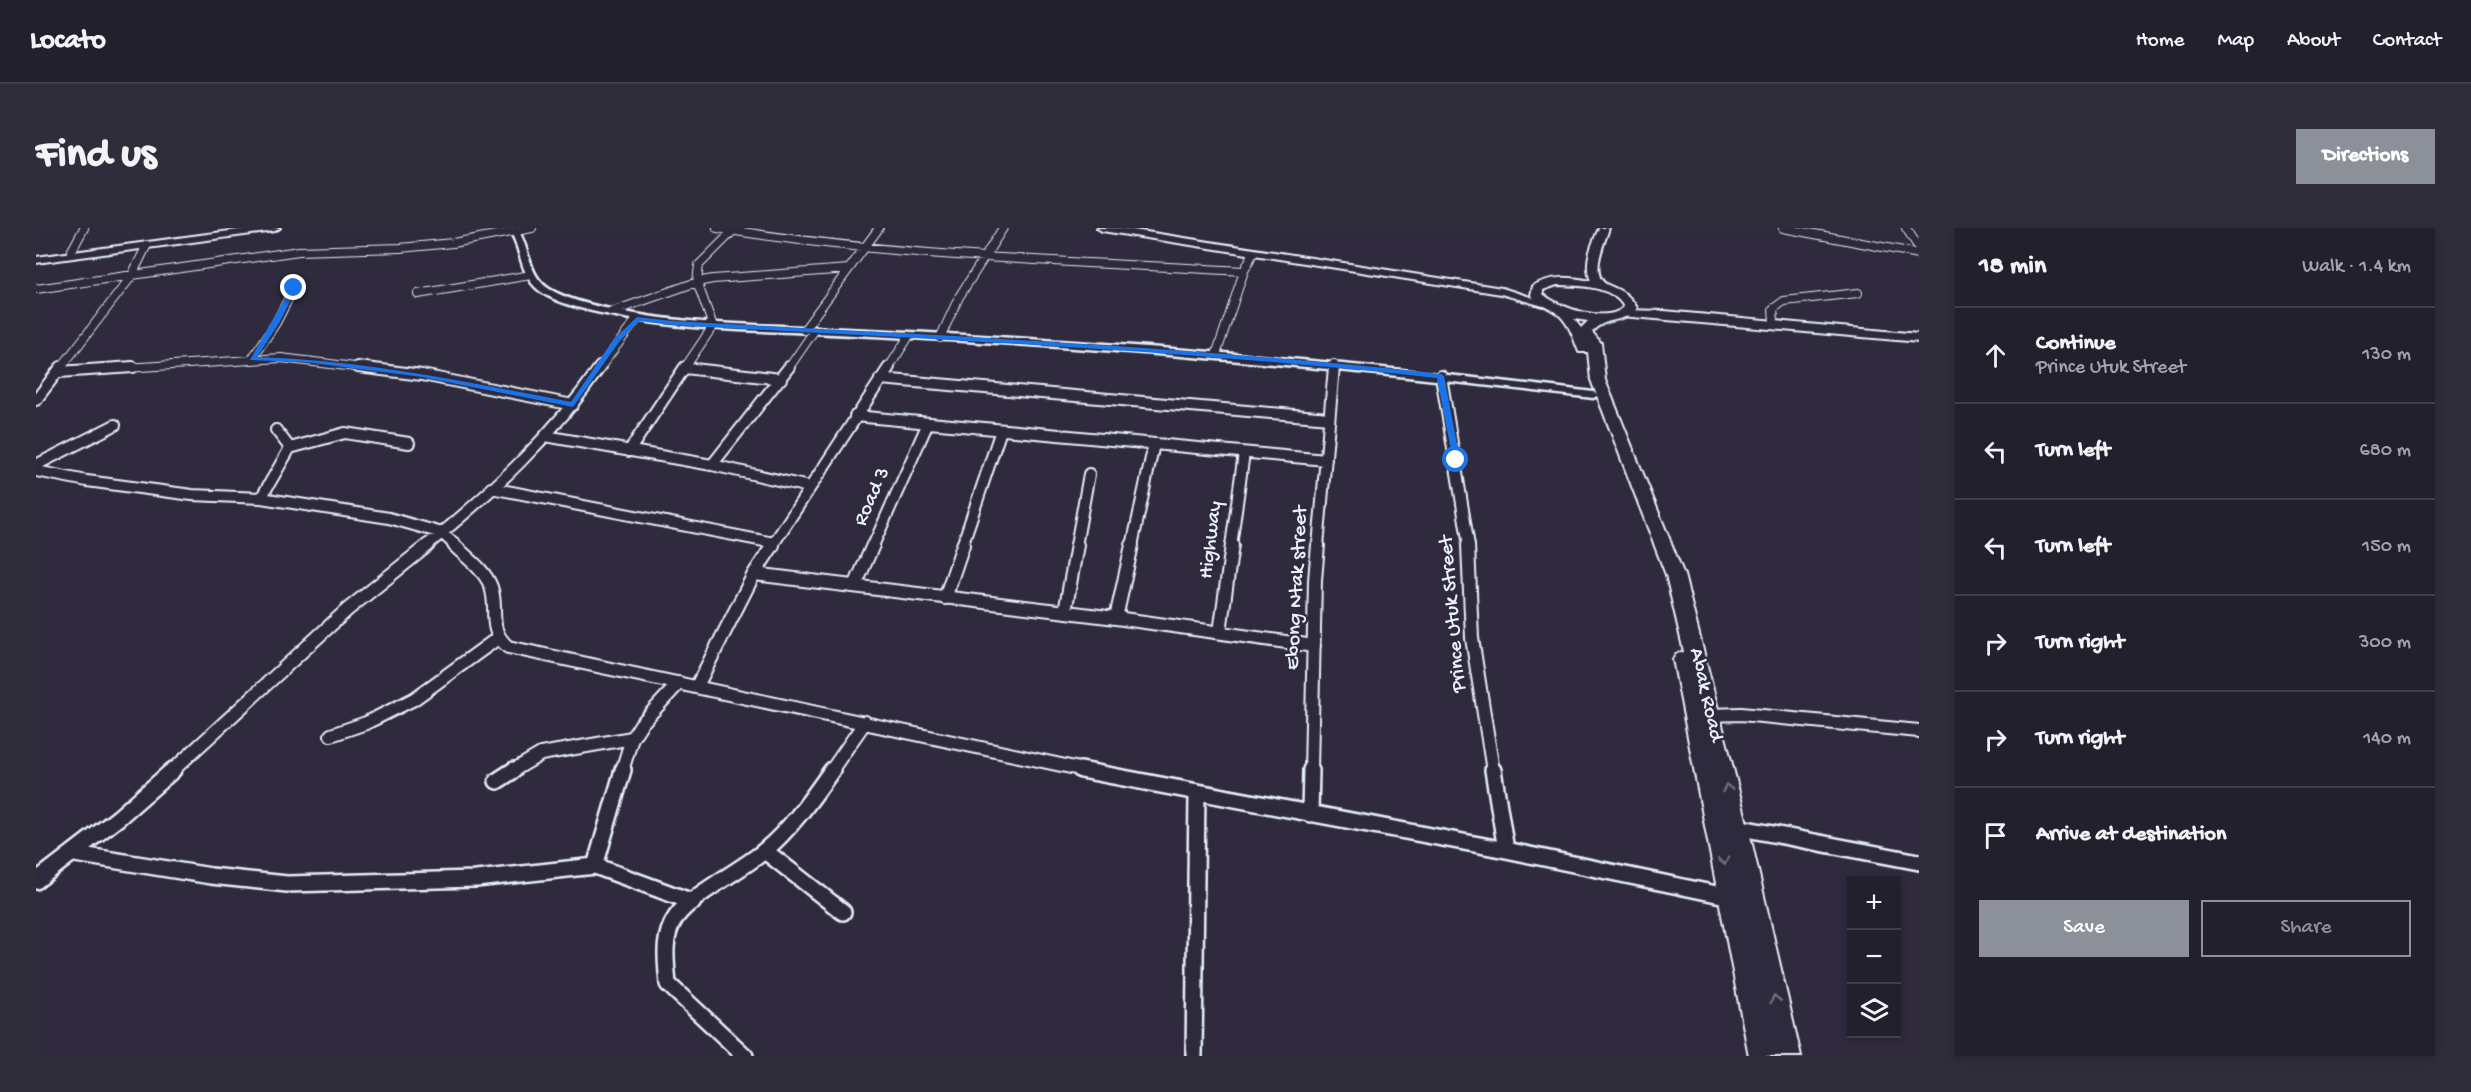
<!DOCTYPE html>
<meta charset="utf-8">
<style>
body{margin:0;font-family:"Gochi Hand",sans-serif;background:#2f2d3a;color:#f1f3f6}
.controls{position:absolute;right:18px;bottom:18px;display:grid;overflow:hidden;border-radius:0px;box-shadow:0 3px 9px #0003}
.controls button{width:54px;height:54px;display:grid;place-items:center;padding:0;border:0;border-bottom:2px solid #403e4a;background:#23202e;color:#f1f3f6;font:30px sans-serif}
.stop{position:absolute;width:18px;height:18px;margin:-14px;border:4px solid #1a73e8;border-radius:50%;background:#fff}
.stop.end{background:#1a73e8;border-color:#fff;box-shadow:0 2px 6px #0008}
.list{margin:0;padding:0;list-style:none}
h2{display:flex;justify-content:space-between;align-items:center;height:78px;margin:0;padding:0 24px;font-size:26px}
h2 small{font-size:20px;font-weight:400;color:#a3a3aa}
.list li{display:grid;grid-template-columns:39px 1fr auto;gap:18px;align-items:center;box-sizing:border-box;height:96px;padding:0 24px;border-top:2px solid #403e4a}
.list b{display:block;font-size:22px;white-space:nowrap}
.list p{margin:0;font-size:20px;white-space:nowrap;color:#a3a3aa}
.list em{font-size:20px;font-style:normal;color:#a3a3aa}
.actions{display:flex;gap:12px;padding:18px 24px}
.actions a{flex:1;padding:14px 0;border:2px solid #8c9099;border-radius:0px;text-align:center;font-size:21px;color:#8c9099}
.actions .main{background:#8c9099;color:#fff}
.icon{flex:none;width:33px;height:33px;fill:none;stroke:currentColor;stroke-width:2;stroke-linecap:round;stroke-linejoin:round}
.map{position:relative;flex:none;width:1883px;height:828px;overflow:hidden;border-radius:0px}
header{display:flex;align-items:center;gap:36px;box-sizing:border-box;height:84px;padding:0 30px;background:#23202e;border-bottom:2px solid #403e4a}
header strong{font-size:28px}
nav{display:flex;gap:33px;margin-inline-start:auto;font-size:21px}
.intro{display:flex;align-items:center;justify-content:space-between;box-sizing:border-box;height:144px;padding:0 36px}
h1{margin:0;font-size:42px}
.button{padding:15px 27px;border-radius:0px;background:#8c9099;color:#fff;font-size:21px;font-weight:700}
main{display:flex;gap:36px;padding:0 36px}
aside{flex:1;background:#23202e;border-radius:0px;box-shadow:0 3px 9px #0003}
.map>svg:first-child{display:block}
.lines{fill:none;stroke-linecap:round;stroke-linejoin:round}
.minor-far3-casing{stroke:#e8f1f8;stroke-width:10}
.minor-far2-casing{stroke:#e8f1f8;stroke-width:14}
.minor-far1-casing{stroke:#e8f1f8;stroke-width:16}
.minor-casing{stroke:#e8f1f8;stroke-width:20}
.tertiary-casing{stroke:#e8f1f8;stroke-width:5}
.primary-casing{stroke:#e8f1f8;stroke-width:4}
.trunk-casing{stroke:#e8f1f8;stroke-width:4}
.minor-far3{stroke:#2f2a3d;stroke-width:8}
.minor-far2{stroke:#2f2a3d;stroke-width:10}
.minor-far1{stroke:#2f2a3d;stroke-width:12}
.minor{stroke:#2f2a3d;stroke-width:15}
.tertiary{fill:#2f2a3d;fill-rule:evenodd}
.primary{fill:#2f2a3d;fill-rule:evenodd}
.trunk{fill:#2f2a3d;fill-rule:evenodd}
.oneway{stroke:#70707e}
.route{fill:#1a73e8}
.labels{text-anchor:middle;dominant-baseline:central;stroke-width:4.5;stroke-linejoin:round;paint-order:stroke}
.street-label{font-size:21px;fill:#e8f1f8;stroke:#2f2a3d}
</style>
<header>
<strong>Locato</strong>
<nav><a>Home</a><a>Map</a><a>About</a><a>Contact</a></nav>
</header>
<div class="intro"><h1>Find us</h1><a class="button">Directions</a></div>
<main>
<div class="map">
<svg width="1883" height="828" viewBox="0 0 1883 828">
<rect width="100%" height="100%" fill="#2f2a3d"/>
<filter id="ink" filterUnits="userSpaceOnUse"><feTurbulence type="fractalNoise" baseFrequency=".0167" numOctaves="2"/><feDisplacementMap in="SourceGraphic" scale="12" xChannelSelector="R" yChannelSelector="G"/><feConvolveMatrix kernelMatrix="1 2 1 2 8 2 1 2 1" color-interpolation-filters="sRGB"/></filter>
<g filter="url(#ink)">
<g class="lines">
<!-- minor-far3 casing -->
<g class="minor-far3-casing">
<path id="minor-far3" d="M681,0C855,29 1032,33 1208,43
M1747,0L1883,26
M1870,0L1883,20
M35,24L48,0
M0,61L263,23L364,20L417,15L496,0
M382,66L495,47
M575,84L661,54L677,51L812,41
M1738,93L1737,81L1748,73L1822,65
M768,102L843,0
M904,110L923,69L967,0
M1180,127L1208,43L1217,25
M216,131L240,95L258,60
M649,140L656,141
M24,141L95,49L111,17
M74,141L245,130L335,141
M563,141L601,91
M648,141L677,98L661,54L663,37L696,4
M752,141L778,103
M852,141L873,108
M1298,141V136"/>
</g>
<!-- minor-far2 casing -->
<g class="minor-far2-casing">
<path id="minor-far2" d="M322,139L386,147L537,177
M649,140L745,151
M23,144L97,139
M1405,148L1433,318
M844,151L1293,190
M0,172L25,139
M819,188L1290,232
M240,202L254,220
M509,208L676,237L773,259
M593,223L649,139
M0,237L79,197
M676,237L753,139
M0,243L51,253L156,267L225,270L353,290L406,305L420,318
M455,260L738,315
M225,270L254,220L309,205L373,215
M390,318C454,266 517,208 564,139
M736,318L853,139
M837,318L892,195
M926,318L965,202
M1040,318L1053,246
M1096,318L1118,216
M1195,318L1208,225
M1282,318L1298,139"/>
</g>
<!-- minor-far1 casing -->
<g class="minor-far1-casing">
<path id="minor-far1" d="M418,317C430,329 449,342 455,359C463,382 450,400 472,419L1053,543
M1432,317L1436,410L1457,543
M718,346L1080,390L1278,418
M819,358L837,317
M909,370L927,317
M1029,384L1041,317
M1080,390L1096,317
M1184,404L1196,317
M661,458L718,346L737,317
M1673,487L1705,486L1883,503
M295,507L330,495L378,471L462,410
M136,543L311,382L392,317
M476,543L505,526L596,510
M586,543L596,510L605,496L643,455
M795,543L829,494
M1275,543L1279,352L1282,317"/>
</g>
<!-- minor casing -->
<g class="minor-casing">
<path id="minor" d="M1045,542L1470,622L1695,669
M1457,542L1470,622
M461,553L478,542
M1274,586L1275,542
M1700,599L1883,634
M729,623L807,684
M39,626L175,648L251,656L440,651L559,638L657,674
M559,638L587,542
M0,653L82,590L137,542
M709,828L632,756C630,733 626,709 640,689C655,667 706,642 728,623C755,601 776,570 796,542
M1158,828L1161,565"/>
</g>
<!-- tertiary casing -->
<g class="tertiary-casing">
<path id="tertiary" d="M473,0H481C495,22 491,48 515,62C533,72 554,77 574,81C644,97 716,96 787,100C860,103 934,107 1007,112C1191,123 1374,141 1557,164L1563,167L1557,170C1353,145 1149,126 944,114C882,110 819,107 757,104C694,102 631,100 570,86C550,82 528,77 510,67C483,52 487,24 473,0Z"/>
</g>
<!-- primary casing -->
<g class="primary-casing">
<path id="primary" d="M216,0H244L239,3L0,35V29Z
M1061,0H1085L1466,60L1513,75L1507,78L1465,66L1066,3Z
M1589,82L1628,83L1883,106V114L1585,88L1583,86Z"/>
</g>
<!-- trunk casing -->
<g class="trunk-casing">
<path id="trunk" d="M1563,0H1573C1569,14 1552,48 1572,57C1586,63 1594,67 1601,80C1589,96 1569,88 1556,104L1565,115L1569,152L1648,347L1712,599L1765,828H1713L1637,431L1640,426L1648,424L1630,347L1555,152L1552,124H1543C1538,112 1534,96 1522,86C1513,79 1503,77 1495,67L1497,58C1515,47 1534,49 1555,53C1547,34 1556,17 1563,0ZM1521,57C1543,58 1576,57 1588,79C1571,96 1523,80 1507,66V62ZM1538,91L1552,93L1545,100Z"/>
</g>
<!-- minor-far3 -->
<use href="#minor-far3" class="minor-far3"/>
<!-- minor-far2 -->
<use href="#minor-far2" class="minor-far2"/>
<!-- minor-far1 -->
<use href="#minor-far1" class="minor-far1"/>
<!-- minor -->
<use href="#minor" class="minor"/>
<!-- tertiary -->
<use href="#tertiary" class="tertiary"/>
<!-- primary -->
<use href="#primary" class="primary"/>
<!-- trunk -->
<use href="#trunk" class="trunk"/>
</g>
<!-- one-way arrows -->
<defs><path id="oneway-chevron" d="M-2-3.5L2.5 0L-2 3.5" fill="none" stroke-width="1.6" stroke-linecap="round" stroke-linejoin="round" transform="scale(1.5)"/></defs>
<g class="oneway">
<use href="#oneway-chevron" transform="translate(1691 560) rotate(-103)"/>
<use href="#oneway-chevron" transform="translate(1688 633) rotate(79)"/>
<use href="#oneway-chevron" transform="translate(1739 771) rotate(-103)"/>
</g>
</g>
<!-- route -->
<path class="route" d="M256,58L261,60L243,95L221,129C327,132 431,154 535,174L578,111L601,89L636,93C892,107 1149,118 1405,146L1408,148L1424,232L1420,235L1417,232L1401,150C1147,122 891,111 636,97L603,93L583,114L537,179L386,149L269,134L214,132Z"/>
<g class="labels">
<!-- street labels -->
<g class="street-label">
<text transform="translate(837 269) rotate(-66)">Road 3</text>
<text transform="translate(1176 312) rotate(-83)">Highway</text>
<text transform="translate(1262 360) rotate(-87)">Ebong Ntak street</text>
<text transform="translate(1418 386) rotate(-95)">Prince Utuk Street</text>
<text transform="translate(1669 467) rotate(77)">Abak Road</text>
</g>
</g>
</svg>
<div class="controls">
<button>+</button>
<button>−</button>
<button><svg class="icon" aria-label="layers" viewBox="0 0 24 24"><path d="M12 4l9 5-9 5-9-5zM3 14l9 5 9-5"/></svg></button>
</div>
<div class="stop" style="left:1420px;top:232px"></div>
<div class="stop end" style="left:258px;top:60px"></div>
</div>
<aside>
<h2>18 min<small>Walk · 1.4 km</small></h2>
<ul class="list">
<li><svg class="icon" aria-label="ahead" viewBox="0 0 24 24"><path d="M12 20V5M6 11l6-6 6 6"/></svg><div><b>Continue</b><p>Prince Utuk Street</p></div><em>130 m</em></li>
<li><svg class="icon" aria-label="left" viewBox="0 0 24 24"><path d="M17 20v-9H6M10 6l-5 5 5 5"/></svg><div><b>Turn left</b></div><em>680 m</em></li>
<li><svg class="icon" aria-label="left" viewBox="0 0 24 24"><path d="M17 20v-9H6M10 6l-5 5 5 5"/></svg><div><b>Turn left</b></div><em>150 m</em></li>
<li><svg class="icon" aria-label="right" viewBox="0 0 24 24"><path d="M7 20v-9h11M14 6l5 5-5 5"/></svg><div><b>Turn right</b></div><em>300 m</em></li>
<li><svg class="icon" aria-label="right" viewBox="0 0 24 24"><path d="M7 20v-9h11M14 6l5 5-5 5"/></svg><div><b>Turn right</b></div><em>140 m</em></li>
<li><svg class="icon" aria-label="arrive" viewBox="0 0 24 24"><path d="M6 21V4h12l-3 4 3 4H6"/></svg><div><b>Arrive at destination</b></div></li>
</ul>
<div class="actions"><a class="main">Save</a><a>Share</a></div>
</aside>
</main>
